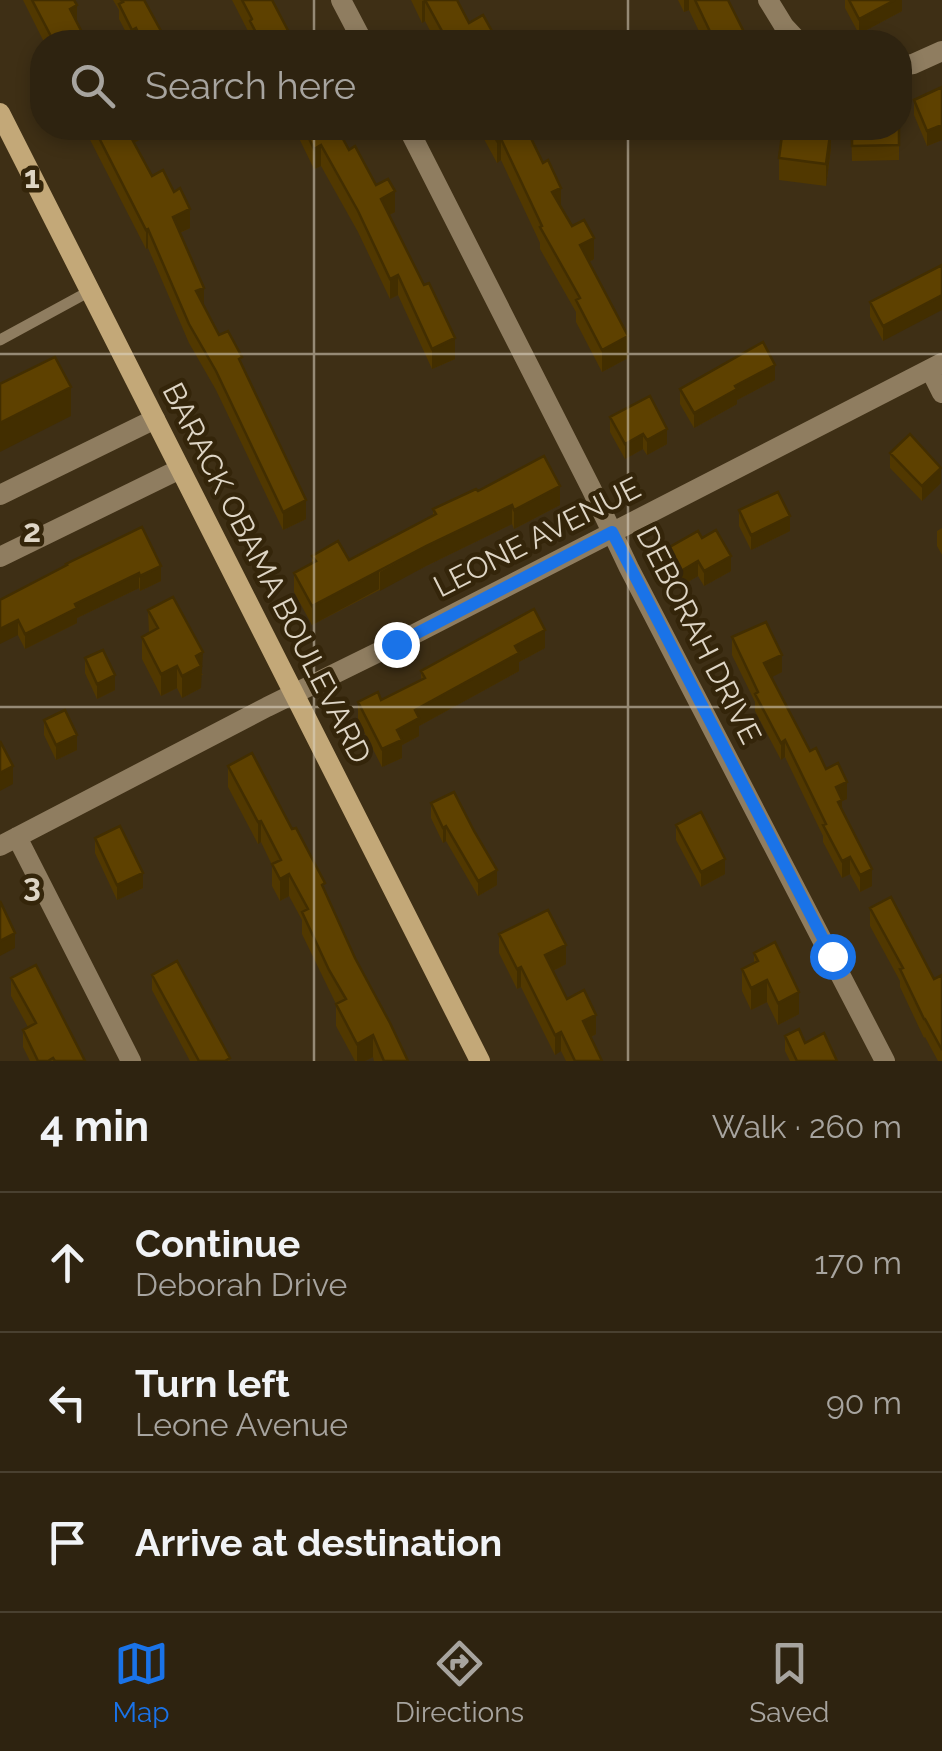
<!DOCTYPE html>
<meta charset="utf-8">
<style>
body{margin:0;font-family:Raleway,sans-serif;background:#362b19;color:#f1f3f6}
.stop{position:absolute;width:30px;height:30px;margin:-22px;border:8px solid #1a73e8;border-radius:50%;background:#fff}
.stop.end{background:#1a73e8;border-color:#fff;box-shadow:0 2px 10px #0008}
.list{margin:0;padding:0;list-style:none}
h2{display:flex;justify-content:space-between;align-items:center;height:130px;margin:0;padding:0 40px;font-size:42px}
h2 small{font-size:32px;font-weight:400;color:#a7a49f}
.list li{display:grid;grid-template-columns:65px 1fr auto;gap:30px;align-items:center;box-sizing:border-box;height:140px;padding:0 40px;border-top:2px solid #494030}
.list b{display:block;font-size:38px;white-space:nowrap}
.list p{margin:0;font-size:32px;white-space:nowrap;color:#a7a49f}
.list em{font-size:32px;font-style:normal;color:#a7a49f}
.icon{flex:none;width:55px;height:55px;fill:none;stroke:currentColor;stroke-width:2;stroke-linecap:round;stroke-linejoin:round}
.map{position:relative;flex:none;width:942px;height:1061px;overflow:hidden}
.search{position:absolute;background:#2e2310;box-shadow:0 5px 15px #0003;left:30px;right:30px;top:30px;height:110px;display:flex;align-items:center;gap:25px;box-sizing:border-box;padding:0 35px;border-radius:40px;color:#a7a49f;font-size:38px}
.sheet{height:550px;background:#2e2310}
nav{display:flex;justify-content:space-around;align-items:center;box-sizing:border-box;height:140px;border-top:2px solid #494030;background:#2e2310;font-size:28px;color:#a7a49f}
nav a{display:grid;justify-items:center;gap:5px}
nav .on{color:#1a73e8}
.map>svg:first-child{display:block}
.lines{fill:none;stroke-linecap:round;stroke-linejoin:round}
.lane{stroke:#8f7d60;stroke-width:11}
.street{stroke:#8f7d60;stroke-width:20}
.secondary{stroke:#c3a878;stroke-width:20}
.wall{fill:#513800}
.shaded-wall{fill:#422e00}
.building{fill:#5e4100;stroke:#422e00;stroke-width:2.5}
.route{stroke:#1a73e8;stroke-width:12}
.grid{fill:none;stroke:#ded5c5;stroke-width:2.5;stroke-opacity:0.55}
.labels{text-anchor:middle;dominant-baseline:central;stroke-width:9;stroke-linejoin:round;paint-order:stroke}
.street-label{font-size:30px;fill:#ded5c5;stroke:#34250a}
.grid-label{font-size:32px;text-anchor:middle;font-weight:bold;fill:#ded5c5;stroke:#34250a;stroke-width:9;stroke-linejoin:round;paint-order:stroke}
</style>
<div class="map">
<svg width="942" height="1061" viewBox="0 0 942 1061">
<rect width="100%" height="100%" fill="#3e2f15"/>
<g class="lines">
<!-- lane -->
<path class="lane" d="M0,340L90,291"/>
<!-- street -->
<path class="street" d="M341,0L363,42
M768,0L784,26L799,42
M900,66L913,64L942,51
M408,128L591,488L629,568L885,1061
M930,369L942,393
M0,495L155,419
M0,557L180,469
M17,837L131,1061
M0,846L267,707L395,644L942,363"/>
<!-- secondary -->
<path class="secondary" d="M0,113L480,1061"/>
</g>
<!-- wall -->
<path class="wall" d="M23,0H74L77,23L87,42H44Z
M113,0H144L161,42H131L119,19V10Z
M232,0H272L294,42H250V35Z
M411,0H457L469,23L493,42H436L425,21L422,23Z
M678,0H728L749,42H704L689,10L684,12Z
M845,0H902V11L859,34L845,8Z
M942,87V140L927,146L914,115V100Z
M84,128H139V140L134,143L152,176L190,228L180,233L204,307L219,335L242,367L306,519L283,530L216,390L189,343L148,248L146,249Z
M294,128H337L349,150L395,212L389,215L455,359L432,369L398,295L390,299L358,232L321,166L314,169Z
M478,128H529V135L561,208L594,259L589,262L628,358L602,372L576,322V312L540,249V243L501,160L497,163Z
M851,128H899V160L852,161Z
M831,148L826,186L779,180V158Z
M942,265L883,341L870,317V302Z
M775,380L737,400V404L694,428L680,404V389Z
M610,417L667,444L647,455L643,449L625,459L610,432Z
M890,453L941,483L922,501L890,468Z
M478,491L560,505L514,529L512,524L426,566L312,625L294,592V573L312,563V556L349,560L433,516V509Z
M739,510L790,531L751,550L739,526Z
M142,527L161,581L140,591L139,588L77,618V623L25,649L0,600Z
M942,528V555L937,546V531Z
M702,538L731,571L704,586L698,576L681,586L668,563V548Z
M148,610L203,675H201V688L182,698L177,688L161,696L142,659V637L149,633Z
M732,637L782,672L771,677L810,751L826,769L847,799L842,801V810L872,886L860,892L850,874L842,878L823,842V836L785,757L781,760L755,711V702L732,655Z
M545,648L519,662V671L419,726V736L402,745V758L382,767L358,720V702L381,700L421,680V671Z
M85,658L115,690L97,699L85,673Z
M44,720L77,750L56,760L44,735Z
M228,766L325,892L355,958L408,1061H374L373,1057L365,1061H355L336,1026V1004L302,934V920L289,896L280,901L272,886V865L261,842L258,844L228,787Z
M431,803L497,885L478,896L446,841L443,843L431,818Z
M676,825L725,874L701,887L676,840Z
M95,838L143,888L117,900L95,853Z
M870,908L934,979L942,975V1061H938L925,1037L924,1038L900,987V981L870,926Z
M499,934L566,964L553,971L567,999L596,1034L591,1037L602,1061H566L561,1051L555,1055L521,987L517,989L499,953Z
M754,953L799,1014L778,1025L767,1002L751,1010L742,991V969L754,963Z
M152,975L230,1061H190L152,990Z
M11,978L85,1061H30L23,1047V1030L28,1027L11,996Z
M785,1036L805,1043L837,1061H790L785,1051Z"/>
<!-- shaded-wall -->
<path class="shaded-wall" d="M425,0V21L422,23V1Z
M684,0H689V10L684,12Z
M895,0H902V11L859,34V19Z
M77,5V24L70,9Z
M136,28V42H132V30Z
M161,31V42H142V41Z
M493,33V42H478V41Z
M942,125V140L927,146V131Z
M126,128H139V140L126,147Z
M831,128V148L826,186V164Z
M501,139V160L497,163V141Z
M321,145V166L314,169V149Z
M561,188V210L552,192Z
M395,191V212L381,219V199Z
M190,209V228L173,236V217Z
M148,229V248L146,249V230Z
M594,238V259L580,267V245Z
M398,275V295L390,299V279Z
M204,288V307L196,291Z
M942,295V310L883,341V326Z
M628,336V358L602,372V350Z
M455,338V359L432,369V349Z
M775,365V380L737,400V404L694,428V413L735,386Z
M71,387V416L0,452V423Z
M667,429V444L647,455V440Z
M643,434V449L625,459V444Z
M941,468V483L922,501V486Z
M560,486V505L514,529V510Z
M306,500V519L283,530V512Z
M512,505V524L426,566L380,591V572L426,546Z
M790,516V531L751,550V535Z
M731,556V571L704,586V571Z
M698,561V576L681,586V571Z
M161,566V581L140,591V576Z
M379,570V589L312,625V606Z
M139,573V588L77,618V623L25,649V634L75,604Z
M18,620V635L0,644V629Z
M545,630V648L519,662V671L419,726V736L402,745V758L382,767V749L397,730L415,710L515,646Z
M203,652L201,688L182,698V676L196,656Z
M782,655V672L764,681V663Z
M177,666V688L161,696V674Z
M115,675V690L97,699V684Z
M77,735V750L56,760V745Z
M785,740V757L781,760V743Z
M13,766V784L0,791V773Z
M847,782V799L842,801V817L838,819L836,787Z
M261,821V842L258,844V822Z
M446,826V841L443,843V828Z
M850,857V874L842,878V861Z
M725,859V874L701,887V872Z
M872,869V886L860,892V875Z
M497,870V885L478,896V881Z
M143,873V888L117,900V885Z
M289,874V896L280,901V879Z
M15,933V948L0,956V941Z
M566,945V964L545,975V955Z
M521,967V987L517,989V969Z
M767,980V1002L751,1010V988Z
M799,992V1014L778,1025V1003Z
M596,1015V1034L583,1041V1021Z
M561,1032V1051L555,1055V1035Z
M373,1035V1057L365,1061H357V1044Z"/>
<!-- building -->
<path class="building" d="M32,0H74L77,5L70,9L87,42H54Z
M121,0H144L161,31L142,41L136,28L132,30L119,4L123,2Z
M242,0H272L294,42H261L250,21L252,19Z
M425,0H457L469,23L483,15L493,33L478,41L479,42H448Z
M695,0H728L749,42H715Z
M849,0H895L859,19Z
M106,36L110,42H93Z
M942,87V125L927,131L914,100Z
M94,128H127H126L152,176L163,170L174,192L180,188L190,209L173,217L204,288L196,291L219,335L228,331L242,357L239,359L306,500L283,512L216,371L189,324L148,229L146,230Z
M304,128H337L349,150L355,146L376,185L388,179L395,191L381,199L424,285L429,283L455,338L432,349L398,275L390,279L358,211L321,145L314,149Z
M490,128H526L543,163L548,160L561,188L552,192L572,226L584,220L594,238L580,245L628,336L602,350L576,300L580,298L540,227L542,226L501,139L497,141Z
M783,128H831L826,164L779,158Z
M852,128H899V145L852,146Z
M942,265V295L883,326L870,302Z
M763,342L775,365L735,386L737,389L694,413L680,389Z
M55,357L71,387L0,423V384Z
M650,396L667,429L647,440L643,434L625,444L610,417Z
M910,434L941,468L922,486L890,453Z
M544,456L560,486L514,510L512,505L426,546L312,606L294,573L316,561L312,556L338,541L349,560L436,514L433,509L476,489L478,491Z
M778,492L790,516L751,535L739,510Z
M142,527L161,566L140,576L139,573L75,604L77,608L25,634L18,620L0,629V600L67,565L66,564Z
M716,530L731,556L704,571L698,561L681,571L668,548L698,531L702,538Z
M173,597L203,652L196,656L201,666L182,676L177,666L161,674L142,637L158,628L148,610Z
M534,609L545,630L515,646L519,653L415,710L419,718L397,730L402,740L382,749L358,702L378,692L381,700L425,678L421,671Z
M766,622L782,655L764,663L810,751L816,748L826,769L838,763L847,782L836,787L842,800L838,802L872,869L860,875L850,857L842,861L823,825L826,824L785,740L781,743L755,694L758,692L732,637Z
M103,650L115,675L97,684L85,658Z
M65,710L77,735L56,745L44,720Z
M0,741L13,766L0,773Z
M252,753L292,829L296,828L325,883L322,885L355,958L390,1023L408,1061H384L373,1035L357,1044L336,1004L346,999L329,970L302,912L308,909L289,874L280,879L272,864L281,860L261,821L258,822L228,766Z
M454,792L474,831L497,870L478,881L446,826L443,828L431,803Z
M701,812L725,859L701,872L676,825Z
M120,826L143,873L117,885L95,838Z
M891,897L934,979L942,975V1050L925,1019H924L900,969L903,968L870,908Z
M0,901L15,933L0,941Z
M548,910L566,945L545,955L567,999L584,990L596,1015L583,1021L602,1061H575L561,1032L555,1035L521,967L517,969L499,934Z
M775,942L799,992L778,1003L767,980L751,988L742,969L758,961L754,953Z
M177,961L230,1058L225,1061H199L152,975Z
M36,965L85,1061H55L53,1058L48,1061H38L23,1030L36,1023L11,978Z
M799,1029L805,1043L824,1033L837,1061H797L785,1036Z"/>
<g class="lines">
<!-- route -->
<path class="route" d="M396,644L612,532L832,956"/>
</g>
<!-- grid -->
<path class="grid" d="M314,0V42M628,0V42M314,128V1061M628,128V1061M0,354H942M0,707H942"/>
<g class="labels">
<!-- street labels -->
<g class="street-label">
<text transform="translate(537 537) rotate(-27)">LEONE AVENUE</text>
<text transform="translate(267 573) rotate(63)">BARACK OBAMA BOULEVARD</text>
<text transform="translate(699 635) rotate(63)">DEBORAH DRIVE</text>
</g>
</g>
<g class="grid-label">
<text x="32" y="188">1</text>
<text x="32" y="542">2</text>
<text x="32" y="896">3</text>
</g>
</svg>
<div class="stop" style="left:832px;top:956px"></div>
<div class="stop end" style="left:396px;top:644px"></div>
<div class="search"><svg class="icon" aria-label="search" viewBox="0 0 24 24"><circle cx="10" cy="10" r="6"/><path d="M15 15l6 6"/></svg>Search here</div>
</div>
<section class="sheet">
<h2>4 min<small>Walk · 260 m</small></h2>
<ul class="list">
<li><svg class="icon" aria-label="ahead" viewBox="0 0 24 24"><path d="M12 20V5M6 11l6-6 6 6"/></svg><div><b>Continue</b><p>Deborah Drive</p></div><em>170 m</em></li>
<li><svg class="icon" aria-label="left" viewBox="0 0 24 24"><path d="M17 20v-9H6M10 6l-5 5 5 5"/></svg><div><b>Turn left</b><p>Leone Avenue</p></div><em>90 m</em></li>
<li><svg class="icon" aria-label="arrive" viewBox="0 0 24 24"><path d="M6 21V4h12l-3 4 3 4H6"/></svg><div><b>Arrive at destination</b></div></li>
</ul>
</section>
<nav>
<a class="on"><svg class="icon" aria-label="map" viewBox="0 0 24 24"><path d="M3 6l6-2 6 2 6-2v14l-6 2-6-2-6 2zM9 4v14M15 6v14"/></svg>Map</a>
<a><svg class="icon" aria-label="directions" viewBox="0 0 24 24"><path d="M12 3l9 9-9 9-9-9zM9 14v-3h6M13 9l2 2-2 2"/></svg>Directions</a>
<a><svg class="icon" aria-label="saved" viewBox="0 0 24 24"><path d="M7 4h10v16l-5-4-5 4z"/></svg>Saved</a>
</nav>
